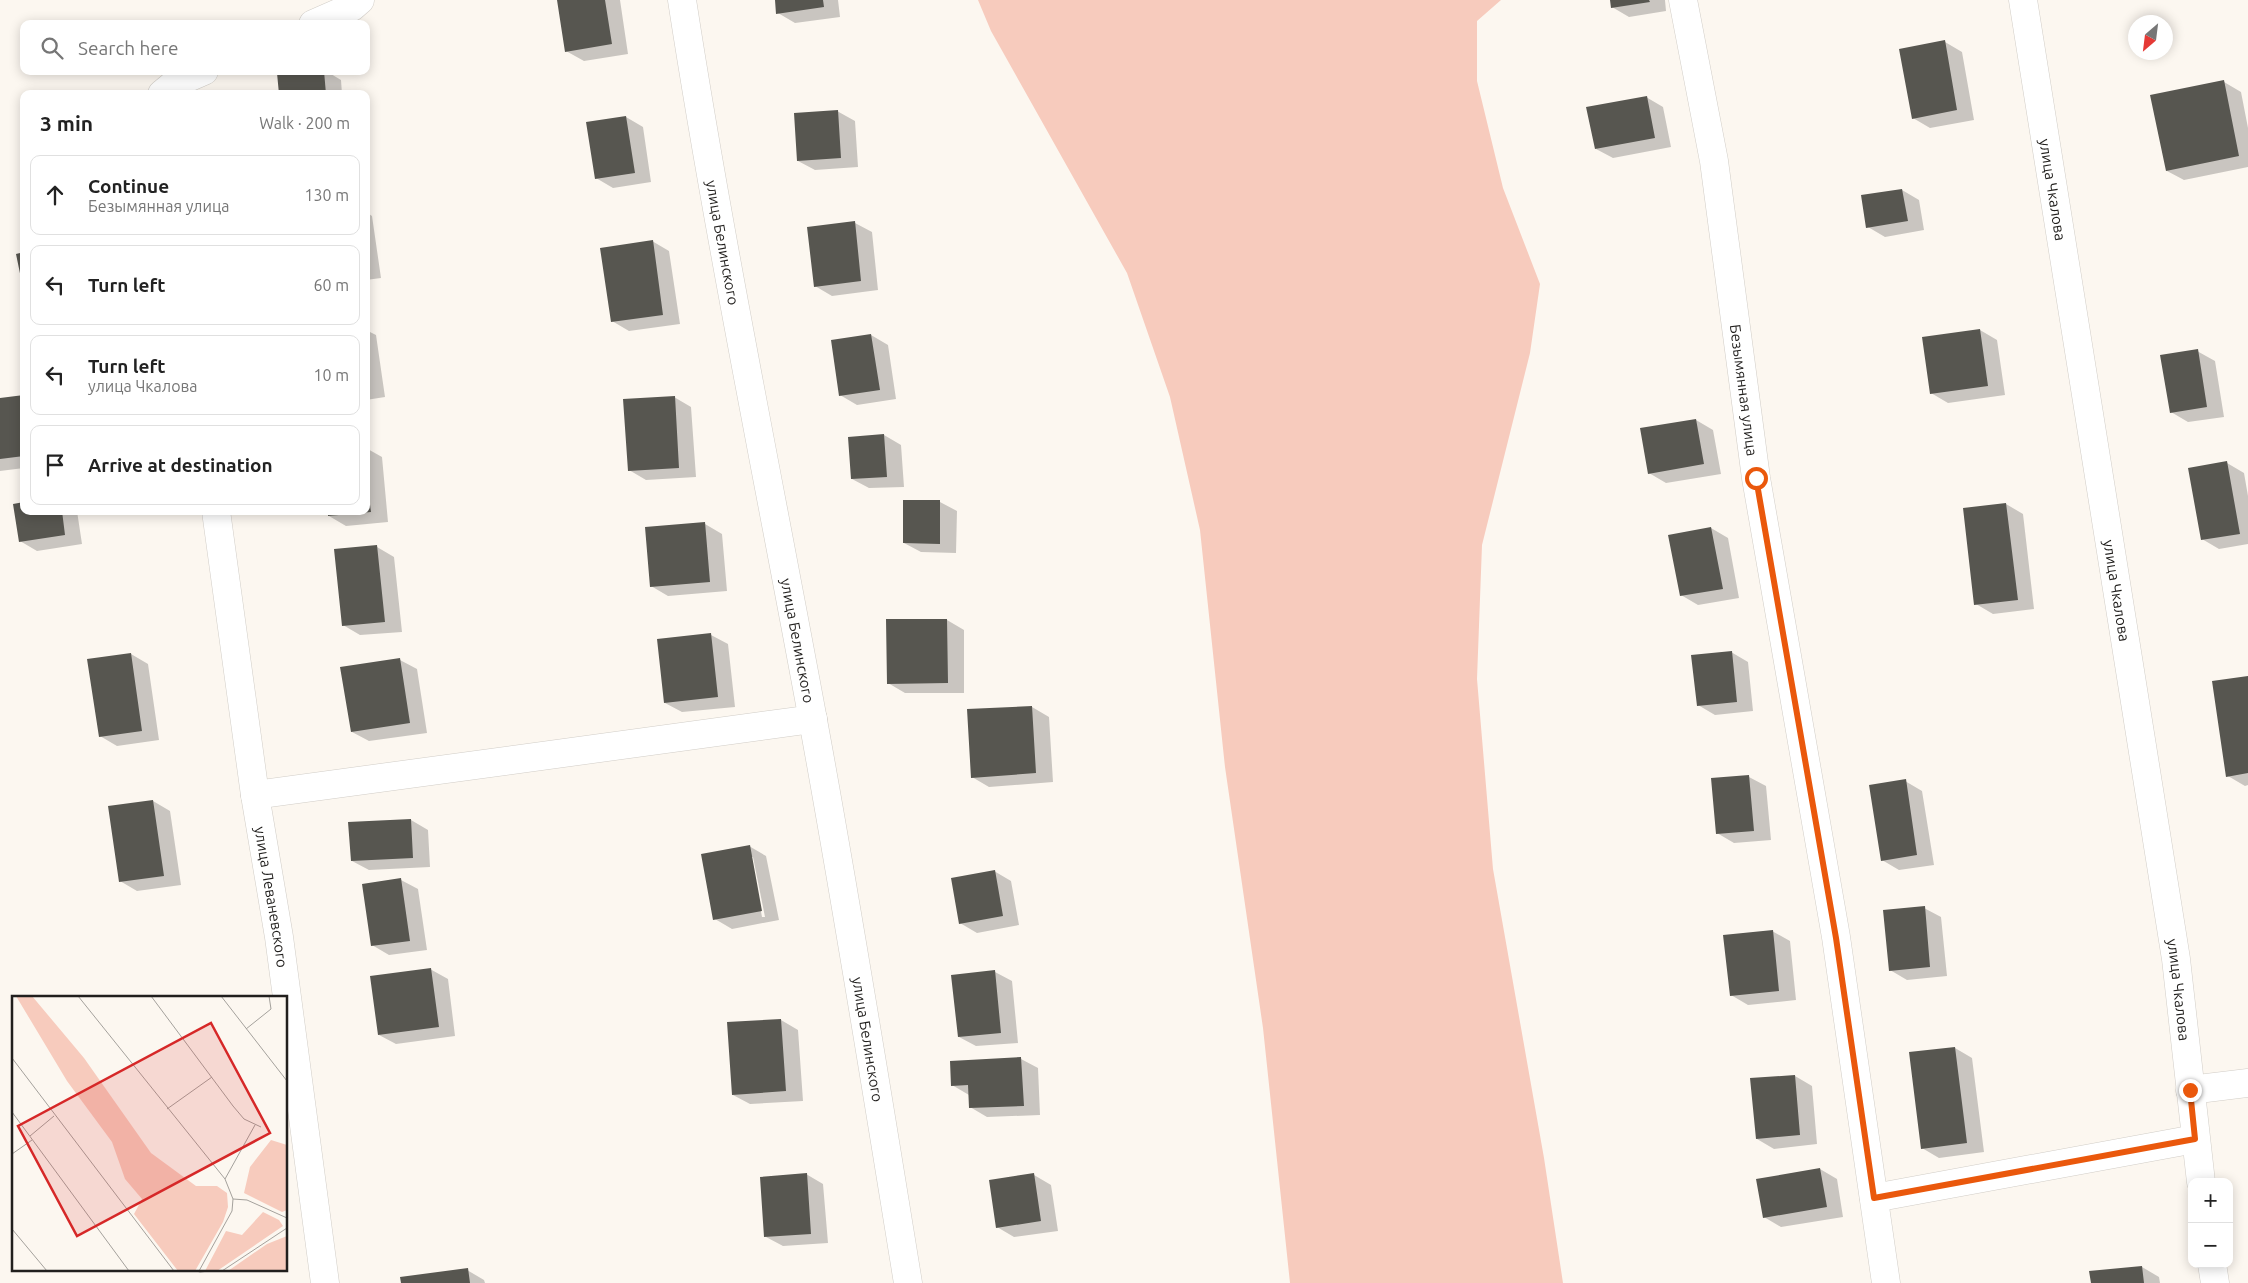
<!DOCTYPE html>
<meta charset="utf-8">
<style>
body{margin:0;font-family:Ubuntu,sans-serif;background:#f6f6f6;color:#222}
.controls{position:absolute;right:15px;bottom:15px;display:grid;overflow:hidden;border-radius:10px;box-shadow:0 2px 12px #0003}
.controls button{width:45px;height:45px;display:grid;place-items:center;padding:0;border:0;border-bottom:1px solid #e0e0e0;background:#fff;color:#222;font:25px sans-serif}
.compass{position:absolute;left:2128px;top:15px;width:45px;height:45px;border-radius:50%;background:#fff;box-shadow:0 2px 12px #0003;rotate:208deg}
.stop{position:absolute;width:15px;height:15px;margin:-11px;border:4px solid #ea580c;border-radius:50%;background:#fff}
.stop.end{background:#ea580c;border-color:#fff;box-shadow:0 1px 5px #0008}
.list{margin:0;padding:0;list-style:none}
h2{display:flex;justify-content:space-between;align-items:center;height:65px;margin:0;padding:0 20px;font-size:21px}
h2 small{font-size:16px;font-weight:400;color:#767676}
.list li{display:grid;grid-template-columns:32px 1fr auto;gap:15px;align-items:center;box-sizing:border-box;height:80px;margin:0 10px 10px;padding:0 10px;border:1px solid #e0e0e0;border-radius:10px}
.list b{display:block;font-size:19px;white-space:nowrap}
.list p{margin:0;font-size:16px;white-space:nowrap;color:#767676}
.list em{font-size:16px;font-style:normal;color:#767676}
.icon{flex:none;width:28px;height:28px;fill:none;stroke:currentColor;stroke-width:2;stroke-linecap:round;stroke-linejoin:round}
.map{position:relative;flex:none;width:2248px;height:1283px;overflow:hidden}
.search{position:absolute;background:#fff;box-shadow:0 2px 12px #0003;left:20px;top:20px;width:350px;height:55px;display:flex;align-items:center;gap:12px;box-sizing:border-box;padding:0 18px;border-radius:10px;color:#767676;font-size:19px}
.panel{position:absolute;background:#fff;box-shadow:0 2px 12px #0003;left:20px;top:90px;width:350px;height:425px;border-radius:10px}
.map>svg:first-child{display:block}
.green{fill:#f7cbbd}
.shadow{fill:#0003;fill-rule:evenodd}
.building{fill:#575650}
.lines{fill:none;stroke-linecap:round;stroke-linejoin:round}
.minor-casing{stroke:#d1cdc7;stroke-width:29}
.minor{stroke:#fff;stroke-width:28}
.route{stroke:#ea580c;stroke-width:6}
.labels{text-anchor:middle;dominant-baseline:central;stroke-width:5;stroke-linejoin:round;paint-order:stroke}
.street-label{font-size:15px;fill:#211f1d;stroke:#fff}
.inset-road{fill:none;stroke:#a4a19c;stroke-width:1}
.view{fill:#d62828;fill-opacity:0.15;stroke:#d62828;stroke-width:2.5}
.inset-edge{fill:none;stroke:#211f1d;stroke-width:2.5}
</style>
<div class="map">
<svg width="2248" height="1283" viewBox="0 0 2248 1283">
<rect width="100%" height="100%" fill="#fcf7f0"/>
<!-- green -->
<path class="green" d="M978,0H1501L1477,21V81L1503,188L1540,284L1530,353L1482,545L1477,679L1493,869L1544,1158L1563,1283H1290L1263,1028L1225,767L1200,530L1170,397L1127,273L991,31Z"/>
<!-- shadow -->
<path class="shadow" d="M558,0H620L628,54L584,61L566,51Z
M776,0H838L840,17L795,23L778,13Z
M1611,0H1665L1666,11L1629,17L1612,7Z
M1945,42L1962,52L1974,120L1930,128L1913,118Z
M311,71H326L341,80L342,94H281Z
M2224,82L2241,92L2248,128V167L2184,180L2167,171Z
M1646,97L1663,107L1671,147L1613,158L1596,149Z
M837,111L855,121L858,167L815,170L798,161Z
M626,117L643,127L651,182L613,188L596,178Z
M1902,190L1919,200L1924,230L1885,237L1868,227Z
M366,212L372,216L381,278L366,280Z
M855,223L872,232L878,290L832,296L815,286Z
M652,241L669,251L680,324L629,331L612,321Z
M366,330L376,335L385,397L366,400Z
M1980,330L1997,340L2005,395L1948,403L1931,393L1923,338Z
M871,335L888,345L896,399L857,405L840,395Z
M2197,351L2215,361L2224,417L2188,422L2171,412Z
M24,396V468L0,471V399Z
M674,397L691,407L696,477L646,480L629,470Z
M1696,420L1713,430L1721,474L1666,483L1649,473L1641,429Z
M884,435L901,445L904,487L869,488L852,479L849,438Z
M366,448L382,457L388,522L346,526L329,516L366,511Z
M2227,463L2244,473L2248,496V544L2219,549L2202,539Z
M940,502L957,511L956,553L921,552L904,543Z
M2006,504L2023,514L2034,609L1993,614L1976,604Z
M24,511H77L82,544L37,551L20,541Z
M705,524L722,534L727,591L668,596L651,586Z
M1711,528L1728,538L1739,598L1698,605L1681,595Z
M377,547L394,557L402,632L360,635L343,625Z
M947,620L964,630V693H905L888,683Z
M711,635L728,644L735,707L682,712L665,703Z
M1731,652L1748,662L1753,711L1715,715L1698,705Z
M131,654L148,664L159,740L117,746L100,736Z
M400,660L417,669L427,733L369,741L352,732Z
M2248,677V785L2245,786L2228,776Z
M1032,707L1049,717L1053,782L989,787L972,777Z
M1749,777L1766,786L1771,840L1734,843L1717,833Z
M1905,781L1922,791L1934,865L1899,870L1882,860Z
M153,801L170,811L181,885L137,891L120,881Z
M411,820L428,830L430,867L369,870L352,861Z
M749,846L766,856L779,920L732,929L715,919ZM751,857H753L765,917H762Z
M994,871L1011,881L1019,925L977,933L960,923Z
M401,880L418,889L427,950L389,955L372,945L364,885Z
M1924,908L1941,917L1947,976L1907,980L1890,970Z
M1772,931L1790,941L1796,1000L1748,1005L1731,995Z
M430,969L448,979L455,1036L396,1044L379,1035Z
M995,972L1012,981L1018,1043L976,1046L959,1037Z
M781,1020L798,1030L803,1101L750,1104L733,1095Z
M1955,1048L1972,1058L1984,1152L1939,1158L1922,1148L1911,1053Z
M1021,1059L1038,1068L1040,1115L987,1117L970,1107L969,1095L952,1085Z
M1795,1076L1812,1086L1817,1144L1774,1149L1757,1139Z
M1820,1169L1837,1179L1843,1217L1781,1227L1764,1217Z
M806,1174L823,1184L828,1243L783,1246L766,1237Z
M1034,1175L1051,1185L1058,1231L1014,1237L997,1227Z
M2142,1267L2159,1277L2160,1283H2092Z
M193,1269H218L200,1273Z
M467,1270L484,1280L485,1283H402Z"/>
<!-- building -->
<path class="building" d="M557,0H605L612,44L565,52Z
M775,0H823L824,7L776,14Z
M1610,0H1649L1650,2L1611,8Z
M1945,40L1957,110L1912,119L1899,49Z
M297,71H324L326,94H279L277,73Z
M2224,80L2239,156L2166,171L2150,95Z
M1647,96L1655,138L1595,149L1586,107Z
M838,110L841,158L797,161L794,113Z
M626,116L635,173L595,179L586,122Z
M1902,189L1908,221L1866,228L1861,195Z
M855,221L861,281L814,287L807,227Z
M653,240L663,315L611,322L600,248Z
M24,252V288H23L16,254Z
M1980,329L1988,386L1930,394L1922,337Z
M871,334L880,390L839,396L831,340Z
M2198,349L2207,407L2170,413L2160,355Z
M24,395V456L0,459V398Z
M675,396L679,468L628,471L623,399Z
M1696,419L1704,464L1648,474L1640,428Z
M884,434L887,477L851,479L848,437Z
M2227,461L2240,534L2201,540L2188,468Z
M366,473L371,512L328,516V511H366Z
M903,500H940V544L903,543Z
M24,502V511H62L65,535L19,542L13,504Z
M2006,503L2018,600L1974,605L1963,508Z
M705,522L710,582L650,587L645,527Z
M1711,527L1723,589L1680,596L1668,535Z
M377,545L385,622L342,626L334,549Z
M886,619H947L948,683L887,684Z
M711,633L718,697L664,703L657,639Z
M1732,651L1737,702L1697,706L1691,655Z
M131,653L142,731L99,737L87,659Z
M400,658L410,723L351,732L340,667Z
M2248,676V773L2226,777L2212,681Z
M1032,706L1036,773L971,778L967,709Z
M1749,775L1754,831L1716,834L1711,778Z
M1906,779L1917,855L1881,861L1869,785Z
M153,800L164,876L119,882L108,806Z
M411,819L413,858L351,861L348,822Z
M750,845L762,911L713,920L701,854Z
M995,870L1003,916L959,924L951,878Z
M401,878L410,941L371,946L362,884Z
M1925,906L1930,967L1889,971L1883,910Z
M1773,930L1779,991L1730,996L1723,935Z
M431,968L439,1027L378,1035L370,976Z
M995,970L1001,1033L958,1037L951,975Z
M781,1019L786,1091L732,1095L727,1022Z
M1955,1047L1967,1143L1921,1149L1909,1052Z
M1021,1057L1024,1106L969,1108L968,1085L951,1086L950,1061Z
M1795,1075L1800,1135L1756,1139L1750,1078Z
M1820,1168L1827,1207L1763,1218L1756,1179Z
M807,1173L811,1234L764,1237L760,1177Z
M1034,1173L1041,1221L996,1228L989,1180Z
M2142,1266L2144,1283H2091L2089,1271Z
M468,1268L470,1283H401L400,1277Z"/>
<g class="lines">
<!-- minor casing -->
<g class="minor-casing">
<g id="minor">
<path id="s1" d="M682,0C719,239 768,477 812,715C847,904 877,1093 908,1283"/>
<path id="s2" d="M1683,0L1714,161L1756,478L1836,937L1886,1283"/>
<path id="s3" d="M2023,0L2176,959L2201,1182"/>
<path d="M313,24L352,7L360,0"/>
<path d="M162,94L174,84L204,71"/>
<path id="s4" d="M216,511L255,795L279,937L325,1283"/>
<path d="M255,795L813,719"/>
<path d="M2190,1090L2248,1083"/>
<path d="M1874,1198L2195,1139"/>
<path d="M2212,1264L2215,1283"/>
</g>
</g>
<!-- minor -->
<use href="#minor" class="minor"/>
</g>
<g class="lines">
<!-- route -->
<path class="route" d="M1756,478L1836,938L1874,1198L2195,1139L2190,1090"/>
</g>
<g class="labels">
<!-- street labels -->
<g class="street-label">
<text stroke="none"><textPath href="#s3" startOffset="192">улица Чкалова</textPath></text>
<text stroke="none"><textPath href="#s1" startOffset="246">улица Белинского</textPath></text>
<text stroke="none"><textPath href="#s2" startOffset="395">Безымянная улица</textPath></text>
<text stroke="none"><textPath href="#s3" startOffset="598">улица Чкалова</textPath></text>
<text stroke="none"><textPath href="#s1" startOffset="651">улица Белинского</textPath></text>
<text stroke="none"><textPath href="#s4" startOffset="390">улица Леваневского</textPath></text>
<text stroke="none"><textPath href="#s3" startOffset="1002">улица Чкалова</textPath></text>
<text stroke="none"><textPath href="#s1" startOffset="1056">улица Белинского</textPath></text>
</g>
</g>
<!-- overview -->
<g transform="translate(12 996)">
<rect width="275" height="275" fill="#fcf7f0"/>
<path d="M4,0H20L72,62L139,157L184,190H205L215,197L216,211L211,226L183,275H166L122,218L130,203L113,183L100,146L55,85ZM259,144L275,149V214L270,216L232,197L238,171ZM251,216L267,224L271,230L205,275H193L214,235L230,239ZM275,240V275H216L255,248Z" fill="#f7cbbd"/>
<path class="inset-road" d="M66,0L213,183L221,203L220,215L187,275M139,0L221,110L232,123L249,131M209,0L275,85M234,33L259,13L257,0M0,62L162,275M155,113L200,81M0,116L117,275M18,140L42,120M0,158L20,144M213,183L243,129M221,203L235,204L275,222M0,233L35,275M210,275L275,232"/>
<path class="view" d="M199,27L258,137L65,240L6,130Z"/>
<rect width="275" height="275" class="inset-edge"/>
</g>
</svg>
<div class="controls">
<button>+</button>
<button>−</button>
</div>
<svg class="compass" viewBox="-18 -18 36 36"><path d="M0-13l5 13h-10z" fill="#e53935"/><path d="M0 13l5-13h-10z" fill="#767676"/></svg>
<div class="stop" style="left:1756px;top:478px"></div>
<div class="stop end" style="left:2190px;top:1090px"></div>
<div class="search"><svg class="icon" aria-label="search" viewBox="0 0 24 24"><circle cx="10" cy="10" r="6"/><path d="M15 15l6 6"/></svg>Search here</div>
<section class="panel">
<h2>3 min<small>Walk · 200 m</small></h2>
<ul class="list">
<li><svg class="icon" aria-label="ahead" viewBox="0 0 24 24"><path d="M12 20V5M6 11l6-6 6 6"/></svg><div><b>Continue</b><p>Безымянная улица</p></div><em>130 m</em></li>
<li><svg class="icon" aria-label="left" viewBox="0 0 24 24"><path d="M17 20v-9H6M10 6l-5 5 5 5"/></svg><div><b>Turn left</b></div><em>60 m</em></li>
<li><svg class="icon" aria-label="left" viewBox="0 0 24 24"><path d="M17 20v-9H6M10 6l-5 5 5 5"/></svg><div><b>Turn left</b><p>улица Чкалова</p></div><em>10 m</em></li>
<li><svg class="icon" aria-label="arrive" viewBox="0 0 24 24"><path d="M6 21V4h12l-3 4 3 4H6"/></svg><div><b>Arrive at destination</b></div></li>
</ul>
</section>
</div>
